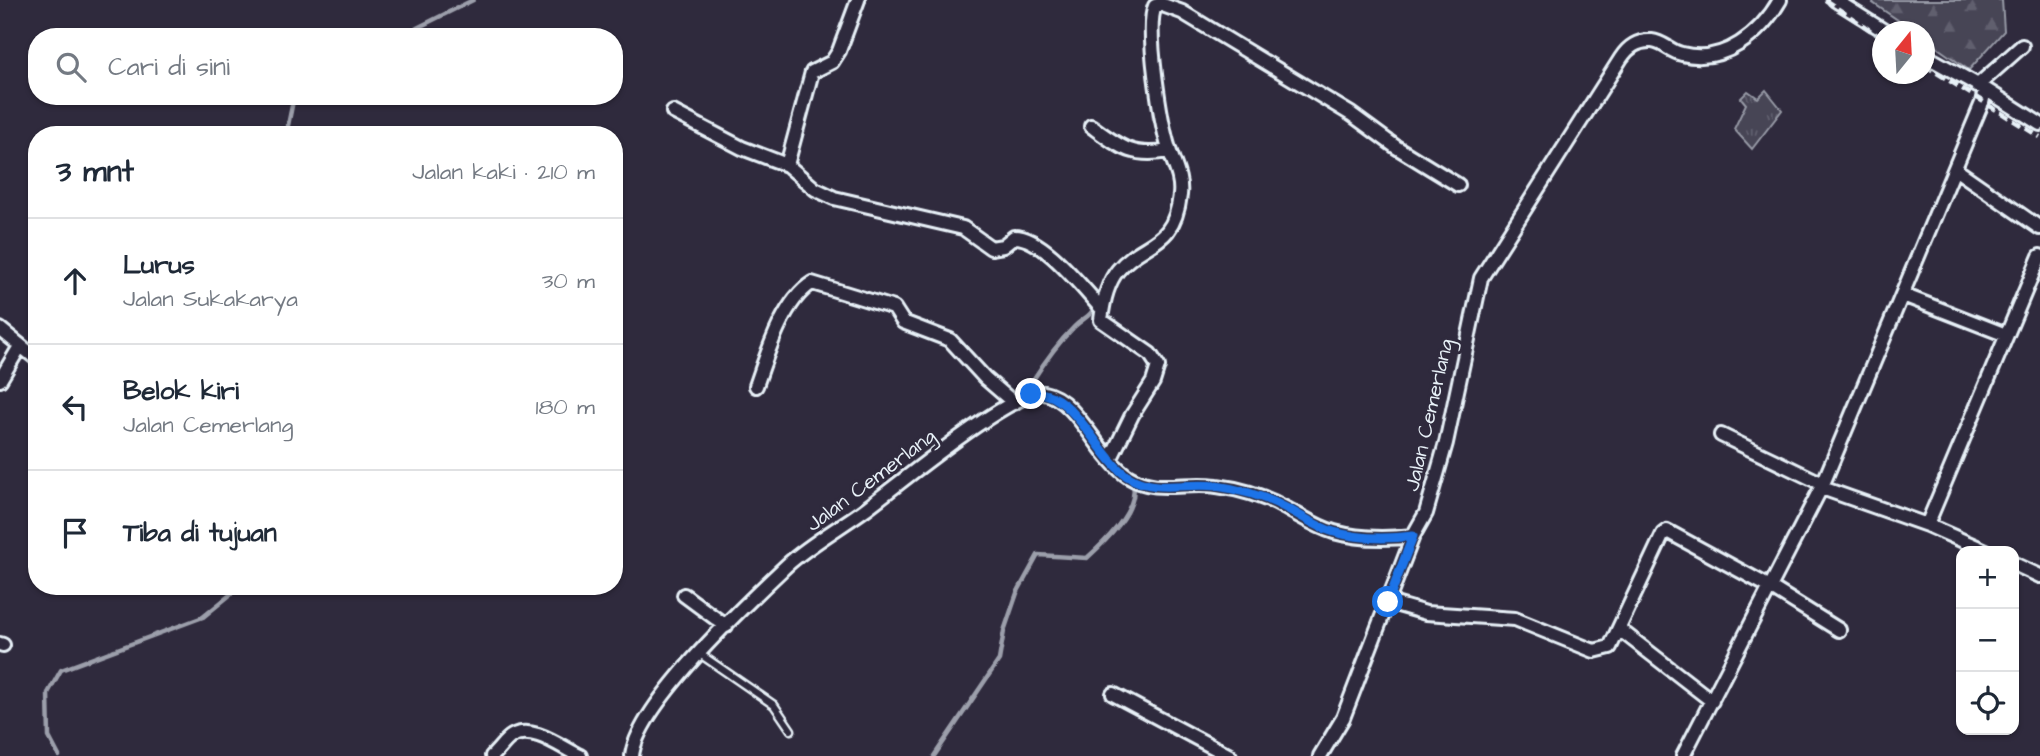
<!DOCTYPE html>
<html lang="id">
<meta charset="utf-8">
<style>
body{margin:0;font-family:"Architects Daughter",sans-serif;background:#f2f2f3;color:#1f2937}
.controls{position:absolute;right:21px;bottom:21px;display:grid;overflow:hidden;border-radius:14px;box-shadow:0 2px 5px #0004}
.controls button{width:63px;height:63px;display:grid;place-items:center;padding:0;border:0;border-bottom:2px solid #e0e1e3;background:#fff;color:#1f2937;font:35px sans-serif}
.compass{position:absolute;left:1872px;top:21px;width:63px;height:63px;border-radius:50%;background:#fff;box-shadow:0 2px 5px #0004;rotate:18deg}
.stop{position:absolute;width:21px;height:21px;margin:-16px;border:5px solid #1a73e8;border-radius:50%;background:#fff}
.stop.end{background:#1a73e8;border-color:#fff;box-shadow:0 2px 7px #0008}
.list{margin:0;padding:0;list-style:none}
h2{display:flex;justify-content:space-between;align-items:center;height:91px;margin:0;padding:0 28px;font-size:30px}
h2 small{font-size:23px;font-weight:400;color:#747a83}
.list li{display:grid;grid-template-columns:46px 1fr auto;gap:21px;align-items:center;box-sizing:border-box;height:126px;padding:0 28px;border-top:2px solid #e0e1e3}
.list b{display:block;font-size:26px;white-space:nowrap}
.list p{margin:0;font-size:23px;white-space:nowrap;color:#747a83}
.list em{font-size:23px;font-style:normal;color:#747a83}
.icon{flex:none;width:38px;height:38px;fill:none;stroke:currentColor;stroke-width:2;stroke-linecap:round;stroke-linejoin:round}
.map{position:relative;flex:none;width:2040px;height:756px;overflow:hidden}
.search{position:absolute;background:#fff;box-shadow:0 2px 5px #0004;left:28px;top:28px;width:595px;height:77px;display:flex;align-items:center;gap:18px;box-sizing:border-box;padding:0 24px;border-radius:28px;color:#747a83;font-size:26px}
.panel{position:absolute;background:#fff;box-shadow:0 2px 5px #0004;left:28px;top:126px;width:595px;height:469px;border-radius:28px}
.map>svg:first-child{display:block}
.grass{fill:url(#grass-tufts);stroke:#979aa6;stroke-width:2}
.forest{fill:url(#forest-firs);stroke:#979aa6;stroke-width:2}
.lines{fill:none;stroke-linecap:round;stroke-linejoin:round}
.stream{stroke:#9c9fab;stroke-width:4.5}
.service-casing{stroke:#e8f1f8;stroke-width:11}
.minor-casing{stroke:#e8f1f8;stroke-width:18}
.service{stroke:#2f2a3d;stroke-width:6}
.minor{stroke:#2f2a3d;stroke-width:12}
.rail{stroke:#e8f1f8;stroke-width:4.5;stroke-dasharray:10 5;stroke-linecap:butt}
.route{stroke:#1a73e8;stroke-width:9}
.labels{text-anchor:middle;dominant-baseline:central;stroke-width:6;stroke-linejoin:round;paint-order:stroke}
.street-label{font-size:21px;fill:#e8f1f8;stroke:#2f2a3d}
</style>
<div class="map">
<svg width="2040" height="756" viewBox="0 0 2040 756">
<defs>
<pattern id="grass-tufts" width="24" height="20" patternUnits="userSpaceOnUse" patternTransform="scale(1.75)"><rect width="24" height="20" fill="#464455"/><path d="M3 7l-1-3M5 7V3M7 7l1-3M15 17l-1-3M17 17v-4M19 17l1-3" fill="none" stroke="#615f6e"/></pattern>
<pattern id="forest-firs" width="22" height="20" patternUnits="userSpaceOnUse" patternTransform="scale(1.75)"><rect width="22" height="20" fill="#464455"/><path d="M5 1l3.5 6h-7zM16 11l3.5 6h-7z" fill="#615f6e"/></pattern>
</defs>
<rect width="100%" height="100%" fill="#2f2a3d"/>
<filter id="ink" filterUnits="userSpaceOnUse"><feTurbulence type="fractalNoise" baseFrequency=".0143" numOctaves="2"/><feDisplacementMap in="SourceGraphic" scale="14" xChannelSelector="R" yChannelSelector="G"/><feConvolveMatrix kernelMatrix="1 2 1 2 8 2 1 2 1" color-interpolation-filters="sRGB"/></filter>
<g filter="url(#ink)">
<!-- grass -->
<path class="grass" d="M1766,90L1782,110L1752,149L1734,129L1746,104L1741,98L1748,91L1758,98Z"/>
<!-- forest -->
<path class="forest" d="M1874,0H2002L2004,31L1969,70L1925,39L1924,32L1914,31L1873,3Z"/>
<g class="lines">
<!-- stream -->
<path class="stream" d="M399,37L473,0
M1152,94L1154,118L1159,126
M286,135L294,96
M1045,391L1033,380C1045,361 1058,343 1074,327C1083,318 1092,316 1096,304
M59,756L49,737L48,693L61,670L203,617L241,586
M934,756L999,660L1004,631L1017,593L1038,555L1087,558C1105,542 1139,510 1133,484"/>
<!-- service casing -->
<g class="service-casing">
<path id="service" d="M700,654L774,705L791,730"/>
</g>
<!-- minor casing -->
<g class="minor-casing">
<path id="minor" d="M1835,0L1886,32
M1977,86L2022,46
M1985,89L2040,124
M673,112L742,148L787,165L815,189L834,198L963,228L991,248L1003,246L1014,237C1043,236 1083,289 1102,309
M1091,126C1120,147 1132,158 1169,151
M787,165L812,72L832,62L839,51L858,0
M1955,169L2040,228
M1903,295L2006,335
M0,329L37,359
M0,380L19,348
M756,386C767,355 782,302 812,283L894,308L903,322L950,340L985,378L1014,403
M1721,435L1823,484
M1110,460L1132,415L1153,382L1158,366L1150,354L1101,320C1103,303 1107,283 1118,270C1143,240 1174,249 1180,195C1182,178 1174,165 1169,149C1161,124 1145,28 1155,6L1160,4L1182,12L1351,114L1396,147L1458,185
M1822,488L1927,525L1986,551
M1927,525L2040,256
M2014,564L2040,576
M684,595L726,626
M1388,602L1426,613L1515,619L1594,651L1610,647L1663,534L1667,531L1770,587L1823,484L1982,103L1985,89L1924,55
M1619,629L1712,701
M0,644L3,645
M1113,694L1230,756
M492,756C499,750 505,740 512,736C533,724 562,748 580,756
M632,756C637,705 748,602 787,565C809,545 839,528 864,510C893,489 1015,387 1044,393C1078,399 1098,458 1129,477C1157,494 1186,481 1217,486C1241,489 1266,497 1287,509C1302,517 1317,527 1334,532C1359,539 1387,539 1413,536L1426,513L1446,443L1481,278L1621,58C1628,47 1638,40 1652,41C1663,42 1671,52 1682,54C1724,65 1761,33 1780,0
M1320,756L1343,718L1413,536
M1683,756L1770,587L1839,630"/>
</g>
<!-- service -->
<use href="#service" class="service"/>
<!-- minor -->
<use href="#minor" class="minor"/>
<!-- rail -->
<path class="rail" d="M1825,0L1882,38
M1924,65L2040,137"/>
</g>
</g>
<g class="lines" filter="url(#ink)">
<!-- route -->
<path class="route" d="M1031,394C1071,385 1097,456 1127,476C1155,494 1185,482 1216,486C1239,489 1265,497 1286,508C1302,516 1316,527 1334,532C1359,539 1387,539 1413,536L1388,602"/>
</g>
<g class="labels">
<!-- street labels -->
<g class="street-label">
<text transform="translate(1429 415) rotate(-77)">Jalan Cemerlang</text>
<text transform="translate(871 480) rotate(-37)">Jalan Cemerlang</text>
</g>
</g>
</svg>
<div class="controls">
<button>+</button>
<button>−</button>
<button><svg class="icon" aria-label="locate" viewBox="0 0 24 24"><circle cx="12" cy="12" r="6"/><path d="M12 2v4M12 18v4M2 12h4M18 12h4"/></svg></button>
</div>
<svg class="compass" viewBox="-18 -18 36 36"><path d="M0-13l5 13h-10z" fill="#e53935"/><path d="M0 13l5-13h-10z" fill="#747a83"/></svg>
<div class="stop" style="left:1388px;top:602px"></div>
<div class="stop end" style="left:1031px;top:394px"></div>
<div class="search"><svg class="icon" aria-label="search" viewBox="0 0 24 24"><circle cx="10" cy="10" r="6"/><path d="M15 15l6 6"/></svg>Cari di sini</div>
<section class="panel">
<h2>3 mnt<small>Jalan kaki · 210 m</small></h2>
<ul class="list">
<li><svg class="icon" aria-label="ahead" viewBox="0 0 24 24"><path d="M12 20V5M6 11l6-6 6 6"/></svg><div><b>Lurus</b><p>Jalan Sukakarya</p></div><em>30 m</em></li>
<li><svg class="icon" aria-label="left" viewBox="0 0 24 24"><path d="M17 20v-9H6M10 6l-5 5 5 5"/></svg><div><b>Belok kiri</b><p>Jalan Cemerlang</p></div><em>180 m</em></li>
<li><svg class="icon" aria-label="arrive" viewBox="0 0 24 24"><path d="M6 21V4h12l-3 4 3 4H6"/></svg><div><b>Tiba di tujuan</b></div></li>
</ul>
</section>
</div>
